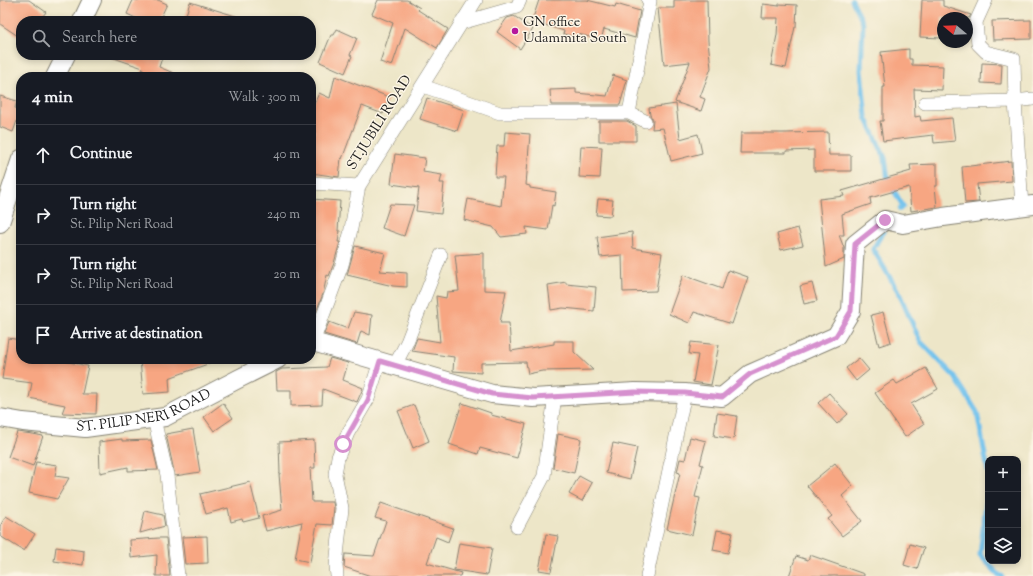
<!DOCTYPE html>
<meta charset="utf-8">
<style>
body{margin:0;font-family:"Sorts Mill Goudy",serif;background:#242831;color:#f1f3f6}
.controls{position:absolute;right:12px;bottom:12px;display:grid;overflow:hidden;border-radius:8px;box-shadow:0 2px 6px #0003}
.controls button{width:36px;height:36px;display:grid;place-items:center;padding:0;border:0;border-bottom:1px solid #363941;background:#171b24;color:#f1f3f6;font:20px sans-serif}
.compass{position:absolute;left:937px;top:12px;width:36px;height:36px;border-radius:50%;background:#171b24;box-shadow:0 2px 6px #0003;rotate:289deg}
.stop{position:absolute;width:12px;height:12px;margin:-9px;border:3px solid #d690ce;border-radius:50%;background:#fff}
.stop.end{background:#d690ce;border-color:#fff;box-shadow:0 1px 4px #0008}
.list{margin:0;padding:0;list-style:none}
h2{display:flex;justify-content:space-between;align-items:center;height:52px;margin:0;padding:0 16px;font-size:17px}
h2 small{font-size:13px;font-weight:400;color:#9ea1a6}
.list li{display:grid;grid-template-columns:26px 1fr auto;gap:12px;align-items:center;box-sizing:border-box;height:60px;padding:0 16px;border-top:1px solid #363941}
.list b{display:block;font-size:15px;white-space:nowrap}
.list p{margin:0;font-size:13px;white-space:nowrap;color:#9ea1a6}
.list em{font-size:13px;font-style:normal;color:#9ea1a6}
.icon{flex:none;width:22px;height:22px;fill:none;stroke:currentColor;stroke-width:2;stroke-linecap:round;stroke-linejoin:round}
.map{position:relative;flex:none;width:1033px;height:576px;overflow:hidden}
.search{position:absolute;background:#171b24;box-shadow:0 2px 6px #0003;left:16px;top:16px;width:300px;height:44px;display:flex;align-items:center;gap:10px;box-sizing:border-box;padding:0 14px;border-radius:16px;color:#9ea1a6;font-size:15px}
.panel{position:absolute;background:#171b24;box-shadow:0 2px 6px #0003;left:16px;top:72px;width:300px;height:292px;border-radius:16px}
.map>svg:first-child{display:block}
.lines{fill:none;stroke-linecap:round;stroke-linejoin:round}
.stream{stroke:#72c2ed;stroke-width:5}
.building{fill:#f7a682}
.street-casing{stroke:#848172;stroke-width:14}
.secondary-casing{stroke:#848172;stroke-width:20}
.street{stroke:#fff;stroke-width:13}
.secondary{stroke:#fff;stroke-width:18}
.route{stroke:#d690ce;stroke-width:5}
.poi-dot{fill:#b5179e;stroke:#fcf5e5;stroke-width:1.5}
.labels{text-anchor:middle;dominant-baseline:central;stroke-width:3;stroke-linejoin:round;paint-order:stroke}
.poi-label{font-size:14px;fill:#1c1c1c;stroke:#fcf5e5;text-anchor:start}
.street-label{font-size:14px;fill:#1c1c1c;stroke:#fcf5e5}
</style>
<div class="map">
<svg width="1033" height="576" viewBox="0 0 1033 576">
<rect width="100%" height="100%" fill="#fcf5e5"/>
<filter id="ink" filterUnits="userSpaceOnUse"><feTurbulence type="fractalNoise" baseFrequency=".025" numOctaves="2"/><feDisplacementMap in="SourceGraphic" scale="8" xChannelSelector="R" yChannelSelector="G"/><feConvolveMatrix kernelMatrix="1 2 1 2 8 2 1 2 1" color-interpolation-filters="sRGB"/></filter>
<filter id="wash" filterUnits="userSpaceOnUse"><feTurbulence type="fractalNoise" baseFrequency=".012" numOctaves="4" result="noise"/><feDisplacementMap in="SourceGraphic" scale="16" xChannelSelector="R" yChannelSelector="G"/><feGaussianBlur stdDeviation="0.9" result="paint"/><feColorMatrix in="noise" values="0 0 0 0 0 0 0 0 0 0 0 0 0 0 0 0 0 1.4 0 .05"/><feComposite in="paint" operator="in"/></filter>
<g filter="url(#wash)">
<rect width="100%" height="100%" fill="#ede6c8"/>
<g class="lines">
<!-- stream -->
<path class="stream" d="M852,0L863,23L861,70L866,117L885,158L888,181L903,206L900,209
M883,232L873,249L899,293L920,341L955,377L977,412L988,471
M988,487L980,555L999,575L1002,576"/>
</g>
<g id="blocks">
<!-- building -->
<path class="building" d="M0,0H29L46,12L39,21H21V38L0,24Z
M133,0H158L167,4L159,21H142L127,14Z
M378,0H407L420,8L418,10L448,29L437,48L405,28L392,66L380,62L393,23L372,14Z
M539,0H587L615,7L616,4L640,11L635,38L604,29L601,40L578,34L577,37L563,34L564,31L532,21Z
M674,0H707L708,41L711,68L700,97L705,99L701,111L675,102L690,62L664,65L658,8H674Z
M922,0H943V6L971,15L969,18H942L941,38L920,37Z
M190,2L242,18V21H184Z
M763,4L779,6V4L797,5L796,27H795L786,68L771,65L777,35L778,18H762Z
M514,16L533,29L520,49L497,32L507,18Z
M1031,20V39L993,40L992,21Z
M337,29L357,38L350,55L352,56L345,73L320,62L331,35H334Z
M909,49V59H912V65L943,66L942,90L914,89L915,117L920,116L921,121L952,118L955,141L934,143L933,135L883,141L880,121H883V87H885L881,52Z
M111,55H163L159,67L183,77H140L143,68L111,57Z
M982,63L1002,64L1001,84L981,83Z
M613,75L627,80L620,105H551L550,90L576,89V93L607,96Z
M335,76L389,97L383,114L362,106L342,159L341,158L339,177L311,173V146L315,131L311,130V111L319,93L330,98Z
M0,96L17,101L15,108L21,110L13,132L0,127Z
M427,98L464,110L457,131L420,119Z
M676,104L680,139L698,134L702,153L671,161L663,128L652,129L653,120L650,115L649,108Z
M599,121H627L636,126V141H599Z
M505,132L530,134L526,185L530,186V188L556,192L554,206L552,205L548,230L526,227L527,234L501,237L493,227L464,220L468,199L501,206L504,177H495L497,146H504Z
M828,132L829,155H851V171H814V150L786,151V153H740L741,133H786Z
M581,146L602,147L600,178L579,177Z
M395,154L425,158L423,172L442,175L440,183H444L441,214L416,211L419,188L391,184Z
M1011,161L1012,181L977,184L979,202L965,203L962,167Z
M937,164V186H935L937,207L911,211L909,187L870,198L871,204L842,214L844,235H839L844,248V259L826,267L819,199L844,196L842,191L911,171L910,165Z
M311,199L340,201L338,231H340L338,242H340L334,263L329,276L327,275L323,294L311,325Z
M598,199L613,200L611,216L596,215Z
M390,204L414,205L404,236L382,228Z
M798,228L803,245L781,250L777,234Z
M632,232L633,248L662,253L656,291L623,292L622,255L600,257L597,237Z
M355,246L385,253L380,271L407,273V287L393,286L347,275Z
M484,253V290L506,291L500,323H509L511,351L554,344V341H574V352L593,370L542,371L528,374L526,362L481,363V373L453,371L454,357L412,351L417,338L440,342L436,296L446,298L447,292L459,291L455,255Z
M728,270L748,277L732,324L694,312L689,323L669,314L683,275L722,289Z
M566,282V284L596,287L594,311L563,308L551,310L548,285Z
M812,283L817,301L804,304L800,286Z
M354,312L372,315L370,335L361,331L357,344L324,334L329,322L348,329Z
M883,312L891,342L879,346L871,315Z
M8,338L21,340V359H65L64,361L88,366L82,394H97L96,414L62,413L65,405L29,398L32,383L2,379Z
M691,342L719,345L711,385L693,382L698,355L689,354Z
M330,358L348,363L343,380L363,388L357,402L323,389L322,405L291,406V390H277L276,372L282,369L327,367Z
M859,358L869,370L856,381L846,368Z
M140,359H216V361L169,378L170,392L143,394Z
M926,368L938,389L911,404L924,424L905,437L875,393L894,380L897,384Z
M829,393L848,414L837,424L818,403Z
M223,403L233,418L214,431L204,417Z
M462,403L491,413V415L526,424L517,458L480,448L478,454L449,444Z
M414,405L429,441L413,448L398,411Z
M717,413L737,416L734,439L714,436Z
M193,429L200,472L175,476L166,434Z
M17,432L33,434L43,436L33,466L8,457Z
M558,434L581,439L574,473L553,468Z
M690,437L706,441L700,464L703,465L695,497L700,498L692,535L667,529L680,473L677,472L680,459L685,460Z
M122,439V441L151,440L158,470L128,471V467L100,473L99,442Z
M314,440L315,468H310L312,502H333L334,508L332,525L317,524L310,562L295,559L302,522L266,531L262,516L282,510L279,474H280L279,442Z
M613,443L637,448L630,479L606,473Z
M36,462L57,465L55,476L69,478L57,499L29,493Z
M835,463L853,486L842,496L862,521L842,536L828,519L832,516L807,486Z
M579,476L592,483L582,501L569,494Z
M250,482L259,518L243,522L242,519L231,522L228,508L206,514L200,494Z
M381,503L453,528L448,542L436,537L427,563L461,573L460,576H371L344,567L345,554L374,556L386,521L375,518Z
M145,511L163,515L165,526L140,533Z
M6,516L35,534L24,551L0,536V526Z
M717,530L733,533L728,553L713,550Z
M546,534L558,536L551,572L539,570Z
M207,536L208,563L185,564L182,537Z
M159,538H166L170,576H156L157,555L131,558L130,540Z
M459,543L492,548L487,575L454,570Z
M910,544L924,548L917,569L904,565Z
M56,547L84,551L83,565L54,561Z
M810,555L864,574V576H789L796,556L808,560Z"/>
</g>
</g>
<g filter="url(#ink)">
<use href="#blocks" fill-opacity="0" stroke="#848172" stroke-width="1"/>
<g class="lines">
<!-- street casing -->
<g class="street-casing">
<path id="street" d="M986,0L976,22L978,44L986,52L1014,59L1015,101L1033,99
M461,23L517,7L520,0
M423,86L500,113H629L645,121
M925,103L1015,101L1022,207
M629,113L650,1L648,0
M311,183L359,186
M313,342L342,265L350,234L359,186L476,0
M395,365L407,342L441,255
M154,419L167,475L178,576
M517,527L544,476L555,396
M337,576L336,566L342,508L335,474L338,457L348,433L368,399L380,361
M647,576L685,393"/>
</g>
<!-- secondary casing -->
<g class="secondary-casing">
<g id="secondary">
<path d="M82,21L92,0"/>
<path d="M55,77L66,55"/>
<path d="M0,223L21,159"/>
<path d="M311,343L313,342L492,394L533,398L635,392L685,393L722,397L750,374L836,336L851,311L855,244L885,220L903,224L943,217L1033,205"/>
<path id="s1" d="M0,418L23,422L85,428L165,417L240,378L278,359"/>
</g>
</g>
<!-- street -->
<use href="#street" class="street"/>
<!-- secondary -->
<use href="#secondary" class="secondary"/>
</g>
</g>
<g class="lines" filter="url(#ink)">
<!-- route -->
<path class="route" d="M343,444L368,400L380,361L492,394L533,398L635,392L685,393L722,397L750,374L836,336L851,311L855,244L885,220"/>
</g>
<!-- markers -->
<circle class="poi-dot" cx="515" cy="31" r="4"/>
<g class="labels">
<!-- poi labels -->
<g class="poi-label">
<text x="523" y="23">GN office<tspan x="523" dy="16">Udammita South</tspan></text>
</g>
<!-- street labels -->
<g class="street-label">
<text transform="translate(380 123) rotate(-58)">ST.JUBILI ROAD</text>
<text stroke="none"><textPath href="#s1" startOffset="147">ST. PILIP NERI ROAD</textPath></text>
</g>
</g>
</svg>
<div class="controls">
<button>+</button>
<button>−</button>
<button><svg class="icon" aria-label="layers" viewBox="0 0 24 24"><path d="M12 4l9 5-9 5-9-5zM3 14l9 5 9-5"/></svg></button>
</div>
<svg class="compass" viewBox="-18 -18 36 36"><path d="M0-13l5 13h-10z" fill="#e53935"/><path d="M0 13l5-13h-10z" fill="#9ea1a6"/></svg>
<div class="stop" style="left:343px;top:444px"></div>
<div class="stop end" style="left:885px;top:220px"></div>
<div class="search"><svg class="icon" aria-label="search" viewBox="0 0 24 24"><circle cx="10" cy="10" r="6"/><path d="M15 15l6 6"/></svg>Search here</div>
<section class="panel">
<h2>4 min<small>Walk · 300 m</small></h2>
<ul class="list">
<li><svg class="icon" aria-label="ahead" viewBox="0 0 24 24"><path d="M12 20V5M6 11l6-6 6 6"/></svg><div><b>Continue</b></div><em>40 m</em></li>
<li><svg class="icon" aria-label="right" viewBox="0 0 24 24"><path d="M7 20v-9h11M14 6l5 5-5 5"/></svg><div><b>Turn right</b><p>St. Pilip Neri Road</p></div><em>240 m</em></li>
<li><svg class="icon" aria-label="right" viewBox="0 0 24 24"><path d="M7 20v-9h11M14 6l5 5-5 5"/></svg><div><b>Turn right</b><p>St. Pilip Neri Road</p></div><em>20 m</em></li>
<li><svg class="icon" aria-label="arrive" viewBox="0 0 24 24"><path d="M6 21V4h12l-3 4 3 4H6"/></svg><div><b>Arrive at destination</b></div></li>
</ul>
</section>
</div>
